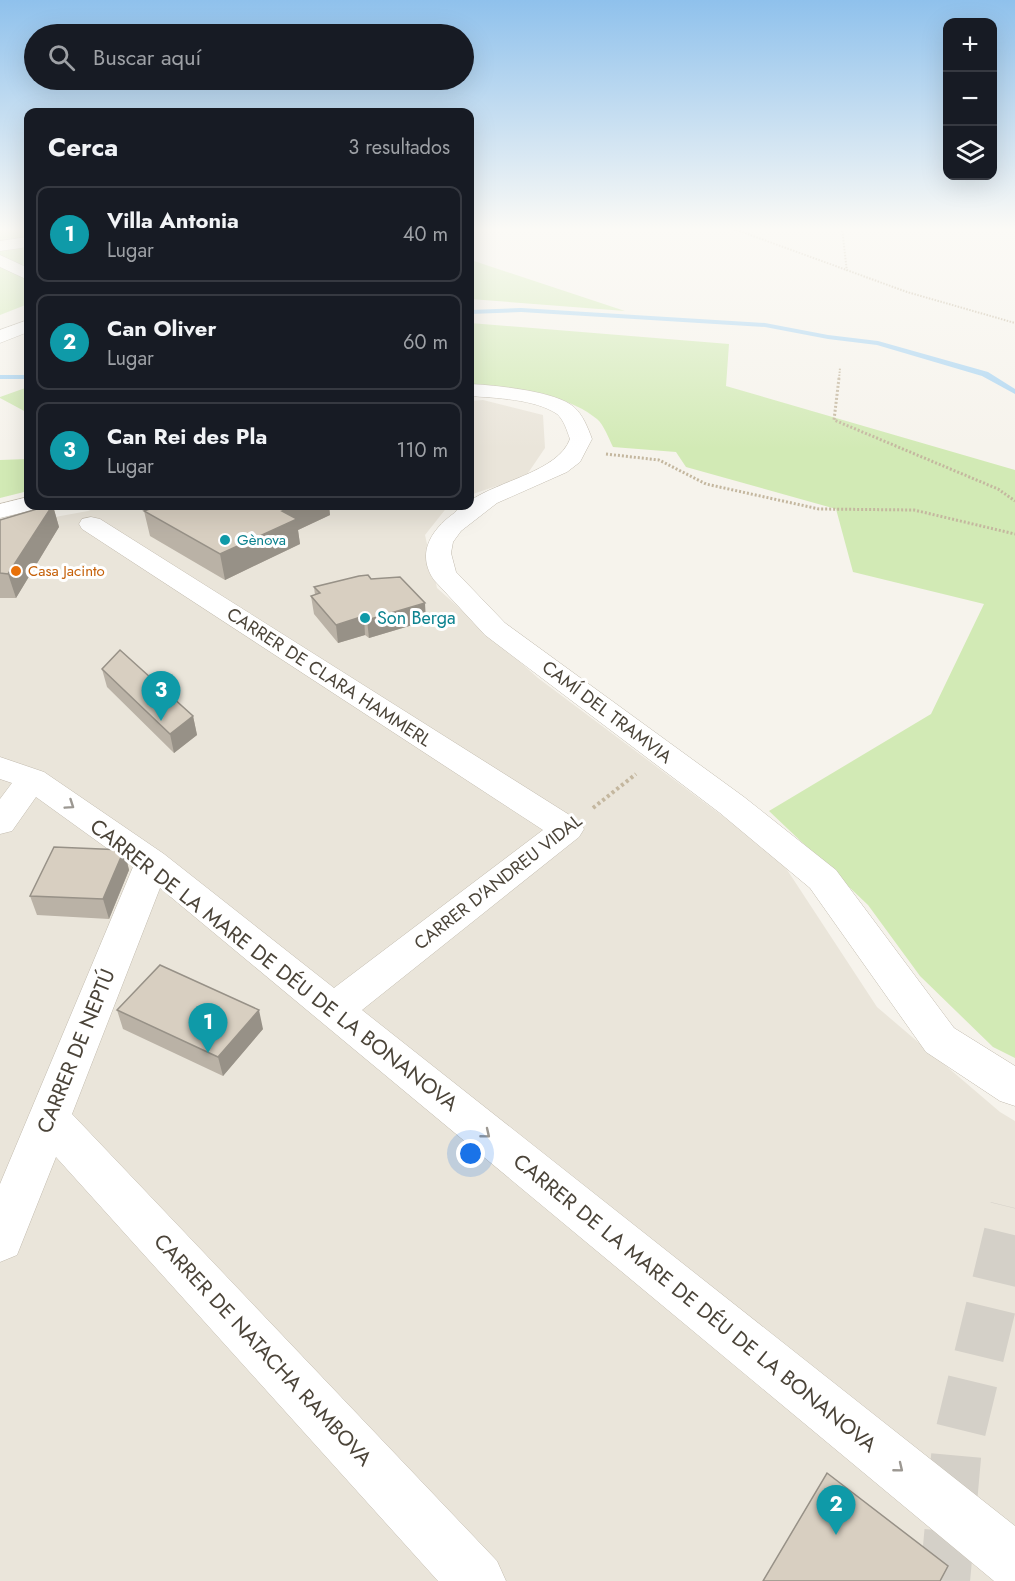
<!DOCTYPE html>
<html lang="es">
<meta charset="utf-8">
<style>
body{margin:0;font-family:Jost,sans-serif;background:#242831;color:#f1f3f6}
.controls{position:absolute;right:18px;top:18px;display:grid;overflow:hidden;border-radius:12px;box-shadow:0 6px 24px #0002}
.controls button{width:54px;height:54px;display:grid;place-items:center;padding:0;border:0;border-bottom:2px solid #363941;background:#171b24;color:#f1f3f6;font:30px sans-serif}
.you{position:absolute;left:471px;top:1154px;width:21px;height:21px;margin:-15px;border:4px solid #fff;border-radius:50%;background:#1a73e8;box-shadow:0 0 0 9px #1a73e833}
.badge{display:grid;place-items:center;width:39px;height:39px;border-radius:50%;background:#7c3aed;color:#fff;font-size:20px;font-weight:700}
.pin{position:absolute;translate:-50% -50px;filter:drop-shadow(0 2px 3px #0008)}
.pin::after{content:'';position:absolute;top:32px;width:21px;height:18px;background:inherit;clip-path:polygon(0 0,100% 0,50% 100%)}
.list{margin:0;padding:0;list-style:none}
h2{display:flex;justify-content:space-between;align-items:center;height:78px;margin:0;padding:0 24px;font-size:26px}
h2 small{font-size:20px;font-weight:400;color:#9ea1a6}
.list li{display:grid;grid-template-columns:39px 1fr auto;gap:18px;align-items:center;box-sizing:border-box;height:96px;margin:0 12px 12px;padding:0 12px;border:2px solid #363941;border-radius:12px}
.list b{display:block;font-size:22px;white-space:nowrap}
.list p{margin:0;font-size:20px;white-space:nowrap;color:#9ea1a6}
.list em{font-size:20px;font-style:normal;color:#9ea1a6}
.icon{flex:none;width:33px;height:33px;fill:none;stroke:currentColor;stroke-width:2;stroke-linecap:round;stroke-linejoin:round}
.map{position:relative;flex:none;width:1015px;height:1581px;overflow:hidden}
.search{position:absolute;background:#171b24;box-shadow:0 6px 24px #0002;left:24px;top:24px;width:450px;height:66px;display:flex;align-items:center;gap:15px;box-sizing:border-box;padding:0 21px;border-radius:33px;color:#9ea1a6;font-size:22px}
.panel{position:absolute;background:#171b24;box-shadow:0 6px 24px #0002;left:24px;top:108px;width:450px;height:402px;border-radius:12px}
.map>svg:first-child{display:block}
.residential{fill:#eae5da}
.green{fill:#d2eab5}
.lines{fill:none;stroke-linecap:round;stroke-linejoin:round}
.stream{fill:#a9d4f2;fill-rule:evenodd}
.highway-tunnel{stroke:#d4d0c8;stroke-width:50;stroke-dasharray:50 26;stroke-linecap:butt}
.minor-casing{stroke:#c2bbae;stroke-width:1}
.path-far2{stroke:#c4b79f;stroke-width:2;stroke-dasharray:1.5 1.5;stroke-linecap:butt}
.path-far1{stroke:#c4b79f;stroke-width:3;stroke-dasharray:2 2;stroke-linecap:butt}
.path{stroke:#c4b79f;stroke-width:4;stroke-dasharray:3 3;stroke-linecap:butt}
.minor{fill:#fff;fill-rule:evenodd}
.wall{fill:#bab2a6}
.shaded-wall{fill:#979187}
.building{fill:#d8cfc1;stroke:#979187;stroke-width:1.5}
.oneway{stroke:#9c9892}
.culture-dot{fill:#0f9aa8;stroke:#fff;stroke-width:2}
.food-dot{fill:#e8710a;stroke:#fff;stroke-width:2}
.labels{text-anchor:middle;dominant-baseline:central;stroke-width:6;stroke-linejoin:round;paint-order:stroke}
.far-culture-label{font-size:15px;fill:#0d838f;stroke:#fff;text-anchor:start}
.far-food-label{font-size:15px;fill:#c56008;stroke:#fff;text-anchor:start}
.culture-label{font-size:18px;fill:#0d838f;stroke:#fff;text-anchor:start}
.street-label{font-size:18px;fill:#4b4439;stroke:#fff}
.near-street-label{font-size:21px;fill:#4b4439;stroke:#fff}
</style>
<div class="map">
<svg width="1015" height="1581" viewBox="0 0 1015 1581">
<rect width="100%" height="100%" fill="#f6f3ec"/>
<!-- residential -->
<path class="residential" d="M483,400L543,415L545,448L526,476L470,495V401Z
M102,506H448L425,535L437,588L538,678L780,859L877,1007L1000,1112L1015,1121V1581H0V527L88,511Z"/>
<!-- green -->
<path class="green" d="M0,228H28V304L0,315Z
M470,260H471L625,311L470,299Z
M470,323L729,344L726,386L1015,470V1058L993,1047L920,976L868,905L769,811L931,714L984,604L853,572L836,509L686,467L676,452L613,447C609,439 604,425 597,419C562,391 512,389 470,386Z
M28,387V413L0,398V397Z
M28,459V491L0,498V460Z"/>
<g class="lines">
<!-- stream -->
<path class="stream" d="M521,308L765,323L828,335L878,341L988,372L1015,389V394L982,376L877,345L828,339L765,327L521,312L470,314V310Z
M0,375H28V379H0Z"/>
<!-- highway-tunnel -->
<path class="highway-tunnel" d="M945,1581L957,1446L1015,1208"/>
<!-- minor casing -->
<g class="minor-casing">
<path id="minor" d="M28,237V247L0,251V241Z
M0,255L28,268V280L0,267Z
M28,320V332L0,343V330Z
M470,384C494,385 556,391 574,407C583,415 588,428 592,439L580,462L567,472L497,503L461,531L453,542L451,553L456,572L505,623L744,797L836,870L954,1028L1015,1066V1106L1000,1101L926,1052L810,888L720,813L485,635L434,580C416,554 431,530 453,514C458,509 462,506 470,506V501C497,481 558,472 570,439C567,431 564,420 557,414C535,399 495,398 470,396Z
M28,497V506H39L37,509L0,518V504Z
M91,517L100,519L579,821L584,829L579,837L362,1010L1015,1526V1581H994L160,888L72,1114L497,1561L506,1581H438L56,1157L17,1255L0,1262V1184L133,867L36,797L12,831L0,834V799L12,783L0,779V757L44,772L164,854L334,988L543,830L82,529L79,524L82,519Z"/>
</g>
<!-- path-far2 -->
<path class="path-far2" d="M731,228L907,292L1015,323
M842,228L847,272
M839,379L840,368"/>
<!-- path-far1 -->
<path class="path-far1" d="M839,378L834,420L998,489L1015,501
M606,454L659,460L706,484L819,509L914,510L1015,534"/>
<!-- path -->
<path class="path" d="M593,808L636,774"/>
<!-- minor -->
<use href="#minor" class="minor"/>
</g>
<!-- wall -->
<path class="wall" d="M47,506H53L59,527L16,598H0V520Z
M158,506H329L330,515L298,530L300,544L225,580L150,536L144,511Z
M371,579L426,621L369,638L365,635L338,643L314,614L311,596L315,595L314,587Z
M102,669L193,716L197,735L174,753L107,687Z
M124,850L129,870L109,919L37,915L30,896Z
M117,1010L263,1029L223,1076L123,1029Z"/>
<!-- shaded-wall -->
<path class="shaded-wall" d="M52,506H53L59,527L16,598L8,574Z
M295,506H329L330,515L298,530L300,544L225,580L220,554L282,511Z
M425,603L426,621L369,638L367,620Z
M364,616L365,635L338,643L336,625Z
M193,716L197,735L174,753L170,734Z
M124,850L129,870L109,919L103,899Z
M259,1010L263,1029L223,1076L218,1057Z"/>
<!-- building -->
<path class="building" d="M47,506H52L8,574L0,573V520Z
M158,506H295L282,511L297,519L220,554L144,511Z
M368,575L371,579L400,577L425,603L367,620L364,616L336,625L311,596L320,593L314,587L359,576Z
M120,650L193,716L170,734L102,669Z
M54,847L124,850L103,899L30,896Z
M160,965L259,1010L218,1057L117,1010Z
M827,1473L948,1566L940,1581H763Z"/>
<!-- one-way arrows -->
<defs><path id="oneway-chevron" d="M-2-3.5L2.5 0L-2 3.5" fill="none" stroke-width="1.6" stroke-linecap="round" stroke-linejoin="round" transform="scale(1.5)"/></defs>
<g class="oneway">
<use href="#oneway-chevron" transform="translate(70 805) rotate(34)"/>
<use href="#oneway-chevron" transform="translate(486 1134) rotate(39)"/>
<use href="#oneway-chevron" transform="translate(899 1468) rotate(39)"/>
</g>
<!-- sky -->
<linearGradient id="sky" x2="0" y2="1"><stop stop-color="#8fc1ec"/><stop offset="0.51" stop-color="#fbfaf6"/><stop offset="1" stop-color="#fbfaf6" stop-opacity="0"/></linearGradient>
<rect width="1015" height="449" fill="url(#sky)"/>
<!-- markers -->
<g class="culture-dot">
<circle cx="225" cy="540" r="6"/>
<circle cx="365" cy="618" r="6"/>
</g>
<circle class="food-dot" cx="16" cy="571" r="6"/>
<g class="labels">
<!-- far-culture labels -->
<g class="far-culture-label">
<text x="237" y="540">Gènova</text>
</g>
<!-- far-food labels -->
<g class="far-food-label">
<text x="28" y="571">Casa Jacinto</text>
</g>
<!-- culture labels -->
<g class="culture-label">
<text x="377" y="618">Son Berga</text>
</g>
<!-- street labels -->
<g class="street-label">
<text transform="translate(329 677) rotate(33)">CARRER DE CLARA HAMMERL</text>
<text transform="translate(607 712) rotate(37)">CAMÍ DEL TRAMVIA</text>
<text transform="translate(498 882) rotate(-38)">CARRER D'ANDREU VIDAL</text>
</g>
<!-- near-street labels -->
<g class="near-street-label">
<text transform="translate(274 965) rotate(38)">CARRER DE LA MARE DE DÉU DE LA BONANOVA</text>
<text transform="translate(76 1051) rotate(-68)">CARRER DE NEPTÚ</text>
<text transform="translate(695 1303) rotate(39)">CARRER DE LA MARE DE DÉU DE LA BONANOVA</text>
<text transform="translate(263 1350) rotate(47)">CARRER DE NATACHA RAMBOVA</text>
</g>
</g>
</svg>
<div class="controls">
<button>+</button>
<button>−</button>
<button><svg class="icon" aria-label="layers" viewBox="0 0 24 24"><path d="M12 4l9 5-9 5-9-5zM3 14l9 5 9-5"/></svg></button>
</div>
<div class="you"></div>
<div class="pin badge" style="left:208px;top:1053px;background:#0f9aa8">1</div>
<div class="pin badge" style="left:836px;top:1535px;background:#0f9aa8">2</div>
<div class="pin badge" style="left:161px;top:721px;background:#0f9aa8">3</div>
<div class="search"><svg class="icon" aria-label="search" viewBox="0 0 24 24"><circle cx="10" cy="10" r="6"/><path d="M15 15l6 6"/></svg>Buscar aquí</div>
<section class="panel">
<h2>Cerca<small>3 resultados</small></h2>
<ul class="list">
<li><span class="badge" style="background:#0f9aa8">1</span><div><b>Villa Antonia</b><p>Lugar</p></div><em>40 m</em></li>
<li><span class="badge" style="background:#0f9aa8">2</span><div><b>Can Oliver</b><p>Lugar</p></div><em>60 m</em></li>
<li><span class="badge" style="background:#0f9aa8">3</span><div><b>Can Rei des Pla</b><p>Lugar</p></div><em>110 m</em></li>
</ul>
</section>
</div>
